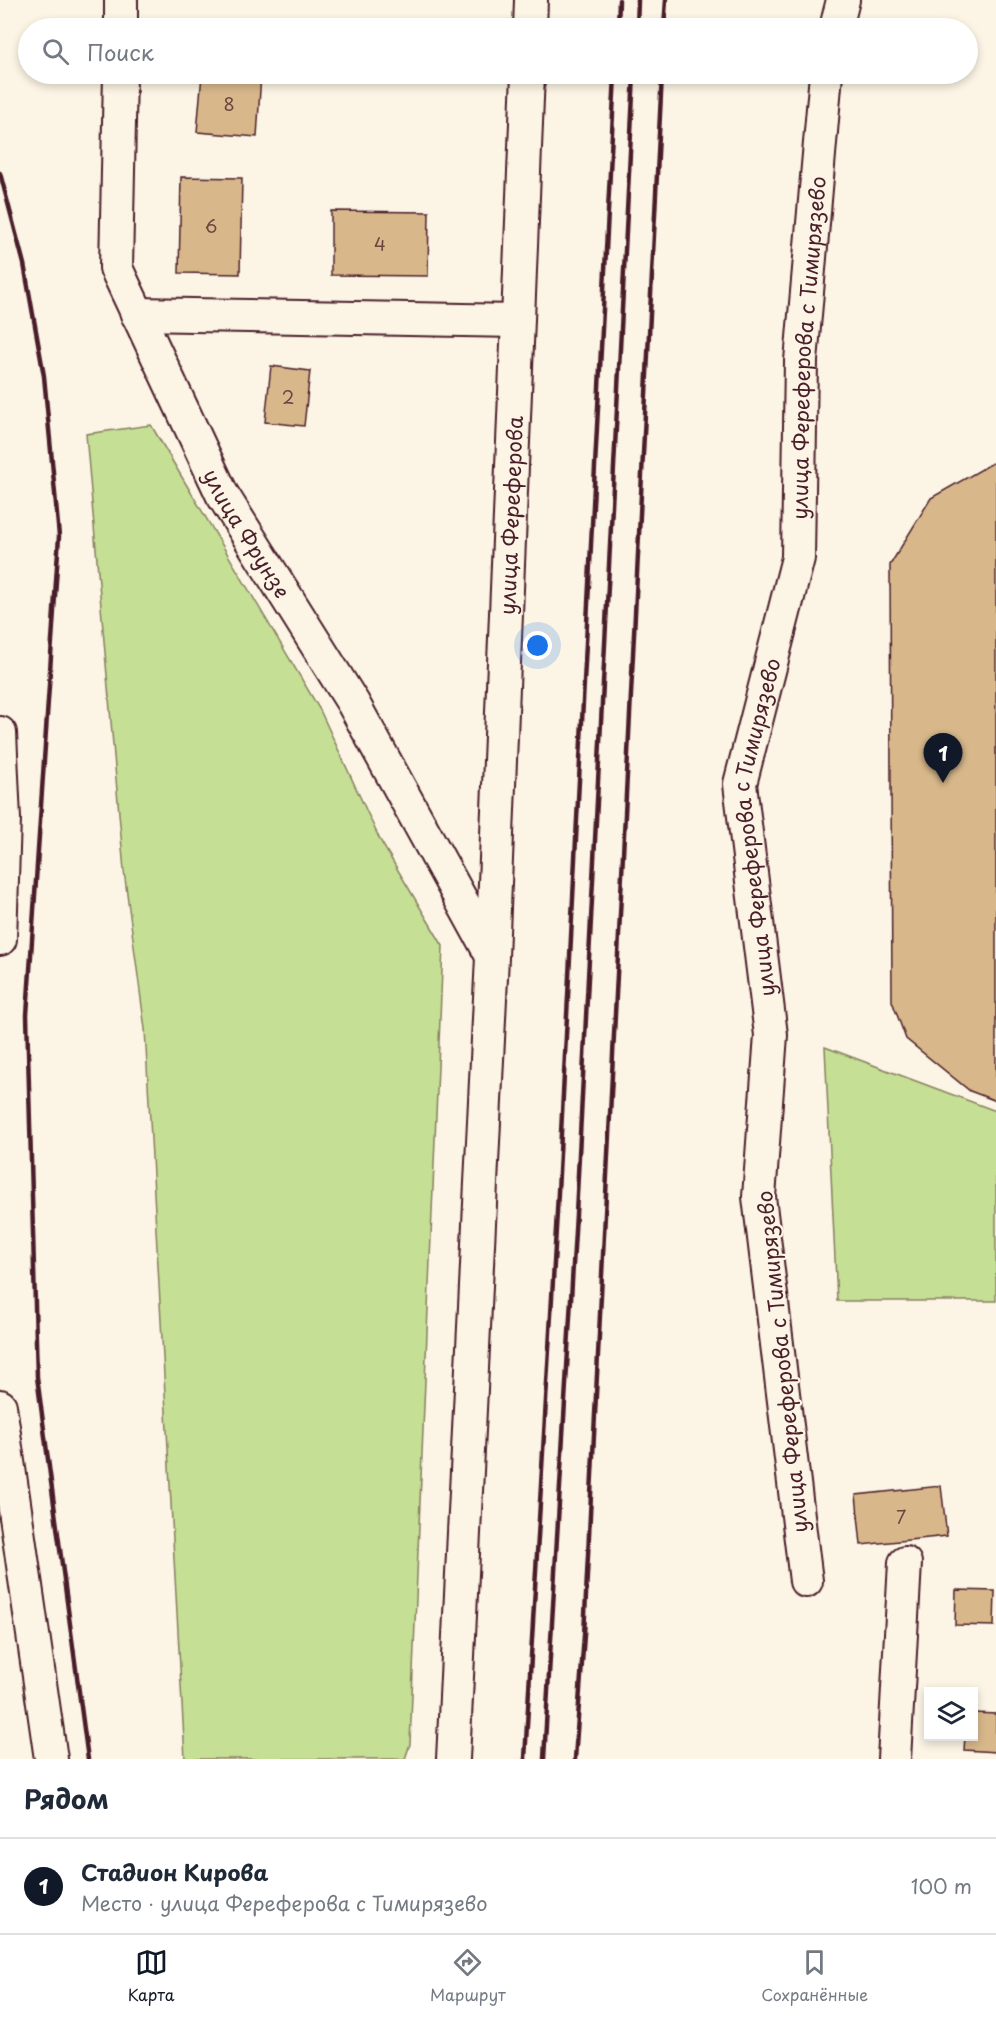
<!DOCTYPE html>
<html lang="ru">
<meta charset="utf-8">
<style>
body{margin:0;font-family:"Playpen Sans",sans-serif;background:#f6f6f7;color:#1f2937}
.controls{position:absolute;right:18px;bottom:18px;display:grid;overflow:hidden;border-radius:0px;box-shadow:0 3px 9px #0003}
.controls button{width:54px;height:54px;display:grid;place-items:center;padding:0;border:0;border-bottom:2px solid #e0e1e3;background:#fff;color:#1f2937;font:30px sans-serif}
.you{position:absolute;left:538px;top:646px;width:21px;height:21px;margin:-15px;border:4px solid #fff;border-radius:50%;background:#1a73e8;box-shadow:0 0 0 9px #1a73e833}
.badge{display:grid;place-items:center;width:39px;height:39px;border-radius:50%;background:#111827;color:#fff;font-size:20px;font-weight:700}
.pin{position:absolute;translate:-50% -50px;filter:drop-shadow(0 2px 3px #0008)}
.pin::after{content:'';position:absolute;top:32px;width:21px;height:18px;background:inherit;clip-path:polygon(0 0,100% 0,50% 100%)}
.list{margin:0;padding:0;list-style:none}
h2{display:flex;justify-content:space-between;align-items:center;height:78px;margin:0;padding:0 24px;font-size:26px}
h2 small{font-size:20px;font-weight:400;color:#747a83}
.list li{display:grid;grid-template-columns:39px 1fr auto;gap:18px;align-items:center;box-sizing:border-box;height:96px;padding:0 24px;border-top:2px solid #e0e1e3}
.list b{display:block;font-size:22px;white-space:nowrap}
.list p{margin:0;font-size:20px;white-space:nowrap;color:#747a83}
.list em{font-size:20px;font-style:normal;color:#747a83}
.icon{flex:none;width:33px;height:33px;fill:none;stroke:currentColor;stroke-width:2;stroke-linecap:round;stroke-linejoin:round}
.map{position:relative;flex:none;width:996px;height:1759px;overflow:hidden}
.search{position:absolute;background:#fff;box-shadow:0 3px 9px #0003;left:18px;right:18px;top:18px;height:66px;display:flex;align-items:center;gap:15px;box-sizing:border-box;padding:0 21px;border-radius:33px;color:#747a83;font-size:22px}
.sheet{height:174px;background:#fff}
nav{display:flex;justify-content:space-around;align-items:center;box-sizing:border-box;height:84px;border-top:2px solid #e0e1e3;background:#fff;font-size:16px;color:#747a83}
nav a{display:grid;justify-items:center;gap:3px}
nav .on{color:#111827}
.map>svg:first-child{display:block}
.green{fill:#c5df95;stroke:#887f60;stroke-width:1.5}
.building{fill:#d8b88b;stroke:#4a1f2b;stroke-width:1.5}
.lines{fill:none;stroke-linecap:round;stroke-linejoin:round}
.minor-casing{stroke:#4a1f2b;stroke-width:36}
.minor{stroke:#fcf5e5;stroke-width:32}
.rail{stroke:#4a1f2b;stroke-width:4.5}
.labels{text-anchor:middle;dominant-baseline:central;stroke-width:4.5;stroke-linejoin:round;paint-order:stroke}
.number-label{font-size:18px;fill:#6e4543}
.street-label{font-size:21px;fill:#4a1f2b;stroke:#fcf5e5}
</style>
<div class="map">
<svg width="996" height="1759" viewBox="0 0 996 1759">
<rect width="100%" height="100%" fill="#fcf5e5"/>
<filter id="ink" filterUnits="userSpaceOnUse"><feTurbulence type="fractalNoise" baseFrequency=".0167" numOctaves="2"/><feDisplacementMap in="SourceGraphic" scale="12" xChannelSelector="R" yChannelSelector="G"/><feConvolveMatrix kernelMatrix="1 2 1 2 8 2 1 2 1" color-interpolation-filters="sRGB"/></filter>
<g filter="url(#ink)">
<!-- green -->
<path class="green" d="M151,425L320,710L380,840L443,946L410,1744L405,1759H185L145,1029L124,871L86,434Z
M825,1047L996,1111V1301H837Z"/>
<!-- building -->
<path class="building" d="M202,74H261L257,137L197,132Z
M181,177L242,178L240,274L179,273Z
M331,211L429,212L428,276L331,275Z
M271,366L310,371L304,426L265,422Z
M996,461V1101L970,1091L906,1039L892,1001L890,565L931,498Z
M941,1486L947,1536L861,1545L856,1495Z
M956,1590L995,1591L994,1626L955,1625Z
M974,1713L996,1714V1752L964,1750L965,1736H974Z"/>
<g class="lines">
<!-- minor casing -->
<g class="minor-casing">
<g id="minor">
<path d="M121,28V0"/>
<path d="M530,28L531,0"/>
<path d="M836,28L843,0"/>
<path id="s1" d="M120,74L116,268L222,494L353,703L492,956"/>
<path d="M137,314L517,321"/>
<path d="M0,733L4,819L0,939"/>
<path d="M0,1406L51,1759"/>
<path id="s2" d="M806,1581L759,1197L771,1035L740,784L798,558L801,361L826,74"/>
<path id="s3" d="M453,1759L492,957L528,74"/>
<path d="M894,1759L905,1563"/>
</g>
</g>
<!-- minor -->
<use href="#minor" class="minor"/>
<!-- rail -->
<path class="rail" d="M618,28L619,0
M637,28L638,0
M664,28L666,0
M0,173L24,264L44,376L59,536L27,1015L37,1377L88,1759
M525,1759L557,1212L615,74
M544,1759L576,1214L634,74
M575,1759L584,1635L662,74"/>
</g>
</g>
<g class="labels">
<!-- number labels -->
<g class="number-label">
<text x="229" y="103">8</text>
<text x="211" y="225">6</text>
<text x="380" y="243">4</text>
<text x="288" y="396">2</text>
<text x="901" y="1516">7</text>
</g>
<!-- street labels -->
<g class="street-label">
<text stroke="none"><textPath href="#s2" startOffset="1246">улица Фереферова с Тимирязево</textPath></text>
<text stroke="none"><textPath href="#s3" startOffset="1245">улица Фереферова</textPath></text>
<text stroke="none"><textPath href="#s1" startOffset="490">улица Фрунзе</textPath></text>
<text stroke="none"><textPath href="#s2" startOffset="760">улица Фереферова с Тимирязево</textPath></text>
<text transform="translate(781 1362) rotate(-96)">улица Фереферова с Тимирязево</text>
</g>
</g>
</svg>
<div class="controls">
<button><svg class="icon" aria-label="layers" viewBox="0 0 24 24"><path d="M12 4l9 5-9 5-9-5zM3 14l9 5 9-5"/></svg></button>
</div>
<div class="you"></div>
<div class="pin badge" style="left:943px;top:783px">1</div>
<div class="search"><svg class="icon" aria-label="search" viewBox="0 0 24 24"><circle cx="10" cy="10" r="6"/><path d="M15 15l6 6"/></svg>Поиск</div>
</div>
<section class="sheet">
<h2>Рядом<small></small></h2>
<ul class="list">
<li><span class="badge">1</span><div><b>Стадион Кирова</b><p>Место · улица Фереферова с Тимирязево</p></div><em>100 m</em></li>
</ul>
</section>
<nav>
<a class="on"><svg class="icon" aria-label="map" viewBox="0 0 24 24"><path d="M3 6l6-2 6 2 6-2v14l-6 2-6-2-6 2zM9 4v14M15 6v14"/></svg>Карта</a>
<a><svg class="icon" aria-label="directions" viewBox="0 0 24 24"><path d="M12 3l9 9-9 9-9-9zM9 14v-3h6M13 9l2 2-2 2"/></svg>Маршрут</a>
<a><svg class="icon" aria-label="saved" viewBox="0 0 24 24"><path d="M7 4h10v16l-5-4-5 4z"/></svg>Сохранённые</a>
</nav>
